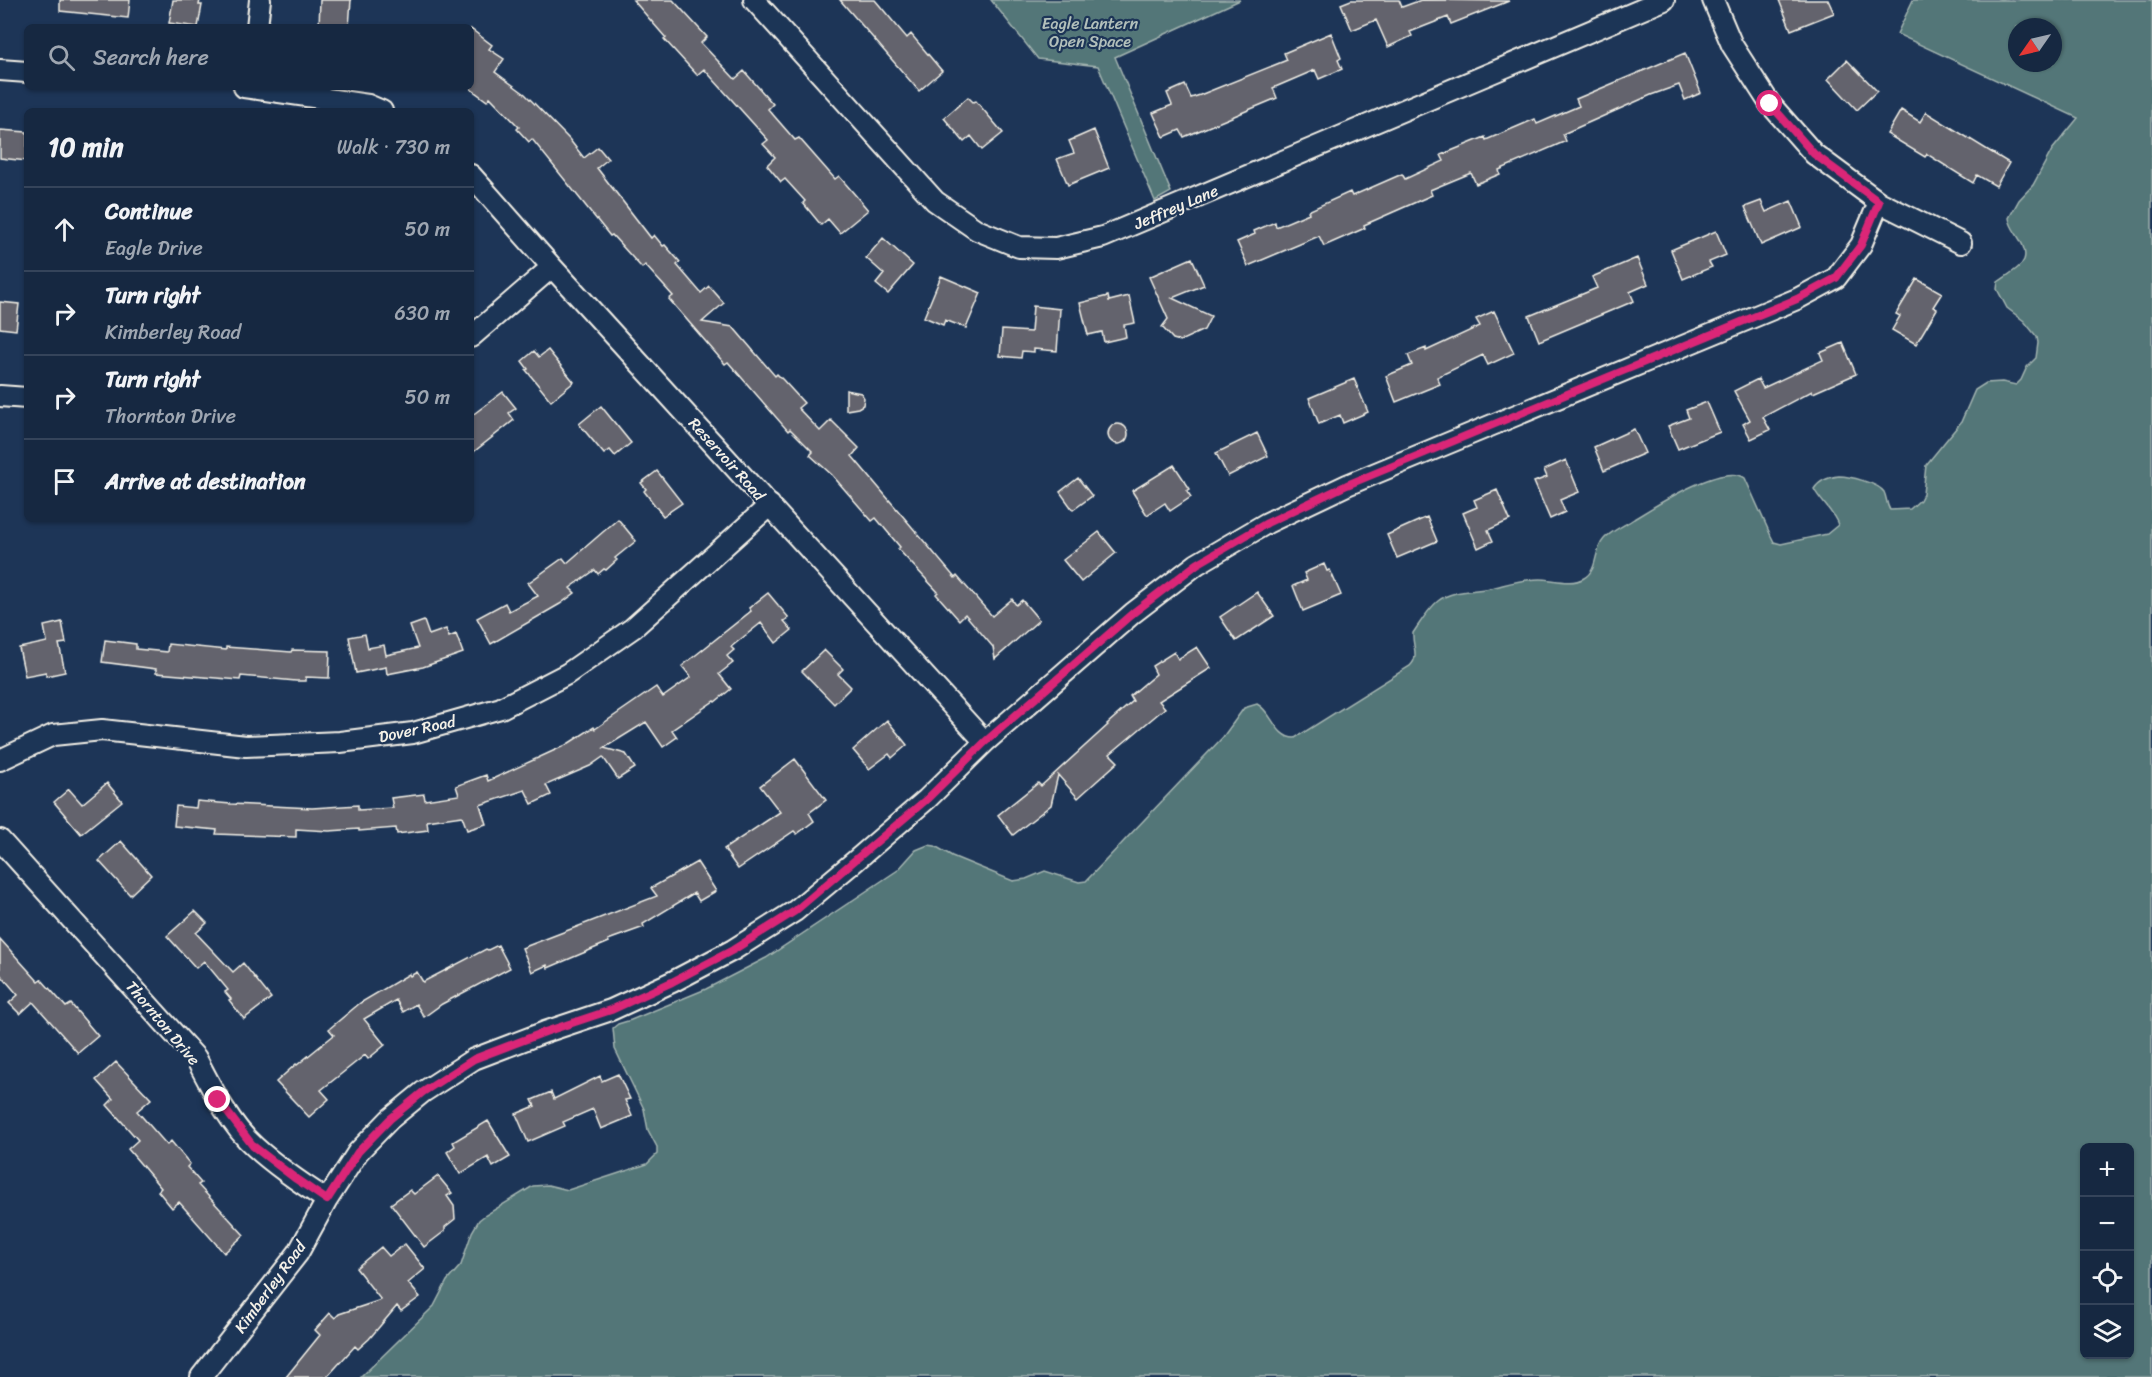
<!DOCTYPE html>
<meta charset="utf-8">
<style>
body{margin:0;font-family:Sriracha,sans-serif;background:#23344c;color:#f1f3f6}
.controls{position:absolute;right:18px;bottom:18px;display:grid;overflow:hidden;border-radius:9px;box-shadow:0 2px 4px #0004}
.controls button{width:54px;height:54px;display:grid;place-items:center;padding:0;border:0;border-bottom:2px solid #35445a;background:#162841;color:#f1f3f6;font:30px sans-serif}
.compass{position:absolute;left:2008px;top:18px;width:54px;height:54px;border-radius:50%;background:#162841;box-shadow:0 2px 4px #0004;rotate:236deg}
.stop{position:absolute;width:18px;height:18px;margin:-14px;border:4px solid #db2777;border-radius:50%;background:#fff}
.stop.end{background:#db2777;border-color:#fff;box-shadow:0 2px 6px #0008}
.list{margin:0;padding:0;list-style:none}
h2{display:flex;justify-content:space-between;align-items:center;height:78px;margin:0;padding:0 24px;font-size:26px}
h2 small{font-size:20px;font-weight:400;color:#9ea6b1}
.list li{display:grid;grid-template-columns:39px 1fr auto;gap:18px;align-items:center;box-sizing:border-box;height:84px;padding:0 24px;border-top:2px solid #35445a}
.list b{display:block;font-size:22px;white-space:nowrap}
.list p{margin:0;font-size:20px;white-space:nowrap;color:#9ea6b1}
.list em{font-size:20px;font-style:normal;color:#9ea6b1}
.icon{flex:none;width:33px;height:33px;fill:none;stroke:currentColor;stroke-width:2;stroke-linecap:round;stroke-linejoin:round}
.map{position:relative;flex:none;width:2152px;height:1377px;overflow:hidden}
.search{position:absolute;background:#162841;box-shadow:0 2px 4px #0004;left:24px;top:24px;width:450px;height:66px;display:flex;align-items:center;gap:15px;box-sizing:border-box;padding:0 21px;border-radius:9px;color:#9ea6b1;font-size:22px}
.panel{position:absolute;background:#162841;box-shadow:0 2px 4px #0004;left:24px;top:108px;width:450px;height:414px;border-radius:9px}
.map>svg:first-child{display:block}
.green{fill:#527678;stroke:#a3b4b0;stroke-width:1.5;fill-rule:evenodd}
.building{fill:#64646d;stroke:#f4f1e8;stroke-width:1.5}
.lines{fill:none;stroke-linecap:round;stroke-linejoin:round}
.street-casing{stroke:#f4f1e8;stroke-width:24}
.street{stroke:#1d3557;stroke-width:20}
.route{stroke:#db2777;stroke-width:8}
.labels{text-anchor:middle;dominant-baseline:central;stroke-width:4.5;stroke-linejoin:round;paint-order:stroke}
.park-label{font-size:16px;fill:#b3c0bb;stroke:#1d3557}
.street-label{font-size:16px;fill:#f4f1e8;stroke:#1d3557}
</style>
<div class="map">
<svg width="2152" height="1377" viewBox="0 0 2152 1377">
<rect width="100%" height="100%" fill="#1d3557"/>
<filter id="ink" filterUnits="userSpaceOnUse"><feTurbulence type="fractalNoise" baseFrequency=".0167" numOctaves="2"/><feDisplacementMap in="SourceGraphic" scale="12" xChannelSelector="R" yChannelSelector="G"/><feConvolveMatrix kernelMatrix="1 2 1 2 8 2 1 2 1" color-interpolation-filters="sRGB"/></filter>
<g filter="url(#ink)">
<!-- green -->
<path class="green" d="M991,0H1240L1115,57L1171,192L1155,201L1098,66L1038,59Z
M1913,0H2152V1377H361L434,1306L447,1281L461,1265L472,1232L479,1220L484,1216L533,1186L548,1185L568,1190L647,1164L657,1154V1147L648,1130L644,1109L615,1049L613,1028L618,1024L631,1020L706,989L766,958L898,870L916,850L928,845L935,846L952,856L1013,881L1026,879L1045,871L1079,882L1086,881L1223,737L1244,708L1257,704C1273,712 1275,738 1295,738L1410,666C1420,656 1412,646 1413,633C1420,623 1428,609 1438,601C1453,589 1477,592 1495,587C1511,583 1523,579 1540,579C1553,579 1571,586 1584,578C1599,569 1593,551 1604,539C1611,531 1625,525 1634,519C1655,506 1723,462 1745,478L1771,536L1774,542L1781,544L1827,534L1838,525C1835,513 1820,501 1814,489C1819,481 1829,477 1839,476C1849,476 1878,483 1884,492C1887,498 1886,504 1890,510L1910,509L1920,500L1923,494L1926,465L1961,422L1975,390L1986,383L2002,382L2016,385L2021,380L2027,367L2036,358L2038,343L2037,337L2024,321L2007,308L1997,289L1998,282C2020,266 2035,262 2017,235C2013,229 2010,225 2009,218L2019,200L2033,185L2052,150L2078,118L1897,34ZM2017,27H2053V63H2017ZM2084,1148H2130V1354H2084Z"/>
<!-- building -->
<path class="building" d="M60,0H130L128,18L60,11Z
M173,0H200L199,5H202L198,27L169,23Z
M320,0H351L349,27H319Z
M633,0H673L707,37L701,43L735,79L744,71L773,104L768,109L795,140L799,138L835,179L839,176L868,210L840,233L828,219L821,225L803,203L805,201L785,179L781,182L767,165L775,157L763,144L768,140L704,69L697,75L664,39L666,38Z
M840,0H875L907,38L911,34L942,71L919,91Z
M1351,0H1399L1402,7L1421,0L1509,1L1451,24L1448,17L1410,32L1412,36L1388,47L1376,20L1352,30L1341,4Z
M1779,0H1828L1834,13L1791,30Z
M471,29L492,45L489,49L504,59L495,72L525,94L569,139L584,158L598,147L608,159L597,168L651,238L654,235L663,246L665,245L680,262L677,265L701,293L709,286L724,303L702,322L733,327L775,376L777,374L783,380L804,403L798,408L820,431L831,420L859,448L852,456L955,578L957,576L992,616L1012,599L1016,605L1022,600L1039,620L995,659L993,647L965,614L959,620L936,594L938,592L898,549L900,547L876,518L872,521L832,475L810,455L813,452L790,429L788,431L728,362L725,364L669,299L673,296L645,265L642,268L612,235L610,236L532,139L529,142L517,129L519,127L490,97L487,101L471,89Z
M1331,33L1341,58L1338,60L1342,69L1319,79L1315,70L1273,88L1277,98L1184,137L1180,130L1164,137L1153,113L1172,105L1167,93L1185,85L1191,98L1200,95L1287,60L1284,53Z
M1685,53L1701,93L1685,100L1679,85L1651,95L1563,134L1566,141L1499,170L1500,174L1476,184L1471,173L1430,190L1432,195L1364,225L1365,228L1324,246L1319,236L1248,266L1237,242L1255,234L1254,231L1275,222L1276,227L1309,213L1308,211L1350,192L1352,196L1402,174L1405,179L1444,161L1441,155L1485,137L1486,140L1535,119L1537,124L1579,106L1576,99Z
M1847,60L1877,91L1857,110L1828,79Z
M968,97L973,102L976,101L1003,133L982,150L971,136L964,142L944,118Z
M1901,110L1920,122L1926,112L2009,163L1996,186L1977,175L1973,183L1927,154L1925,157L1887,134Z
M0,130L27,132V161L0,158Z
M1094,130L1109,168L1068,185L1057,159L1074,153L1069,141Z
M1761,201L1766,212L1791,201L1802,227L1761,245L1745,207Z
M1716,231L1726,255L1709,262L1712,267L1683,279L1671,250Z
M883,238L913,265L888,294L876,284L884,274L866,258Z
M1192,258L1204,285L1172,298L1211,316L1204,330L1180,341L1173,339L1162,327L1168,319L1149,277Z
M1637,258L1648,284L1630,292L1634,301L1539,341L1529,316L1597,288L1592,277Z
M941,276L981,293L966,328L945,320L943,325L924,317Z
M1917,279L1942,293L1933,307L1937,309L1916,344L1892,330L1900,316L1896,314Z
M1108,296L1109,301L1129,296L1135,323L1124,325L1126,337L1104,342L1102,332L1088,335L1080,303Z
M0,302L19,304L16,330L0,328Z
M1033,306L1060,309L1057,351L1034,349V352L1022,351L1021,358L1000,356L1002,330L1031,332Z
M1494,311L1514,353L1488,365L1483,355L1437,377L1440,384L1396,402L1386,376L1412,365L1408,355L1426,348V351L1480,326L1476,319Z
M1843,343L1856,374L1813,393L1812,391L1763,417L1770,430L1751,439L1743,424L1750,420L1734,391L1758,379L1763,388L1823,360L1820,353Z
M548,350L574,382L551,401L526,370L528,369L522,361L534,351L539,357Z
M1354,379L1368,412L1343,423L1340,415L1319,424L1309,398Z
M846,390L861,393L864,398L863,405L858,408L846,410Z
M503,392L516,408L509,413L514,420L471,454V416Z
M1707,402L1720,432L1678,449L1668,426L1689,418L1686,410Z
M601,406L631,443L615,456L610,450L604,454L579,424Z
M1108 434a10 10 0 1 1 20 0a10 10 0 1 1-20 0Z
M1634,429L1645,453L1604,471L1594,447Z
M1257,433L1268,456L1228,476L1216,453Z
M1566,460L1579,492L1560,500L1565,512L1550,519L1534,482L1547,477L1544,470Z
M1174,465L1190,489L1187,491L1191,497L1170,511L1165,503L1147,515L1132,491Z
M657,471L682,503L663,516L644,491L646,489L641,483Z
M1078,478L1092,496L1073,510L1060,492Z
M1497,490L1510,520L1488,530L1493,541L1478,548L1463,513L1477,507L1474,500Z
M1427,517L1437,541L1397,558L1387,535Z
M618,519L636,541L615,558L617,560L606,570L604,569L598,574L595,570L570,588L575,593L560,604L491,644L477,618L505,603L509,611L538,596L528,583L563,558L567,563Z
M1099,532L1116,553L1081,582L1063,560Z
M1324,564L1327,571L1330,570L1341,595L1303,611L1293,586L1307,580L1304,573Z
M1257,592L1274,616L1236,641L1220,617Z
M768,593L789,618L784,621L792,630L776,643L761,623L731,647L734,650L727,656L733,663L719,674L731,689L715,702L714,701L672,730L677,737L663,747L646,722L604,748L626,754L635,768L618,779L603,757L590,766L546,785L551,795L532,804L525,790L480,805L486,824L467,830L462,816L427,821L428,830L397,834L396,828L359,831V829L329,831L296,829V837L216,834L217,830L174,826L176,806L196,808L197,801L231,804L312,808L358,805V810L393,808L391,798L424,794L425,800L459,795L456,786L486,775L488,781L566,745L594,727L595,729L656,687L663,697L691,677L682,666L751,611L749,608Z
M424,621L429,635L446,629L449,637L456,634L463,653L423,667L387,674L386,667L356,673L349,637L365,634L368,648L384,645L386,655L418,648L410,626Z
M62,622L66,643L59,644L65,672L46,676V672L25,676L19,648L47,642L44,626Z
M105,640L136,644V649L167,652L168,644L226,650V647L291,652L292,650L330,651L329,678L306,677V681H296L241,676L240,680L156,673V669L102,662Z
M1197,647L1211,668L1159,701L1165,708L1110,754L1118,762L1078,798L1058,775L1051,805L1013,835L998,815L1038,783L1041,786L1108,725L1107,724L1133,701L1130,696L1156,674L1152,666L1174,652L1178,659Z
M824,650L843,669L838,674L851,687L834,704L802,671Z
M887,720L907,745L892,758L889,754L869,769L853,750Z
M795,759L826,800L809,813L814,821L797,834L794,831L738,869L724,849L780,812L760,786Z
M107,783L122,801L81,834L54,802L69,789L82,804Z
M121,841L151,875L130,895L99,861Z
M697,862L716,891L699,901L694,893L643,924L644,927L608,940L609,942L548,968L547,965L532,972L522,948L657,896L651,888Z
M195,911L207,923L196,933L233,972L243,963L271,998L244,1019L229,1000L231,999L225,992L228,990L204,961L196,968L167,936Z
M0,939L38,981L41,979L66,1007L71,1004L98,1036L78,1053L33,1002L20,1014L9,1003L18,995L0,974Z
M498,945L510,968L442,1004L424,1017L416,1004L403,1012L396,1000L364,1019L385,1045L368,1059L365,1055L321,1090L329,1099L309,1117L276,1082L296,1064L297,1065L334,1035L329,1029L360,1003L409,974L410,976L417,972L423,982L486,949L488,950Z
M116,1062L151,1099L137,1111L167,1145L171,1141L190,1164L187,1167L201,1183L198,1185L244,1235L224,1253L179,1202L172,1208L158,1191L161,1188L128,1149L138,1140L107,1105L113,1099L96,1080Z
M618,1074L630,1099L625,1100L632,1116L601,1129L593,1109L563,1122L565,1126L528,1142L516,1114L535,1106L532,1100L551,1092L554,1099L600,1076L602,1081Z
M488,1121L510,1157L493,1167L488,1157L460,1174L447,1152L455,1146L453,1142Z
M438,1176L452,1193L447,1196L454,1206L455,1219L445,1227V1231L424,1247L391,1204L410,1190L414,1194Z
M405,1244L425,1269L408,1283L420,1297L401,1311L397,1306L369,1339L358,1349L355,1346L327,1377H286L320,1335L315,1330L330,1313L335,1318L339,1314L381,1300L356,1268L381,1247L389,1256Z"/>
<g class="lines">
<!-- street casing -->
<g class="street-casing">
<path id="street" d="M754,0L935,201L977,230L1019,247L1056,248L1103,237L1664,0
M1713,0L1732,45L1770,104L1814,154L1879,202L1961,243
M257,27L260,0
M0,70L27,72
M244,87L368,105L382,111
M471,175L552,267L985,742
M471,337L552,267
M0,396L27,398
M0,760L53,735L102,730L246,746L340,742L413,733L501,708L567,674L633,628L770,505
M0,840L196,1058C211,1087 230,1125 255,1147C277,1167 302,1184 327,1200
M201,1377L298,1253L327,1200L358,1152L390,1119L423,1092L474,1059L545,1032L611,1010L672,982L733,950L795,911L854,862L927,799L985,742L1133,613L1197,564L1267,523L1347,485L1797,299L1836,278L1861,245L1879,202"/>
</g>
<!-- street -->
<use href="#street" class="street"/>
</g>
</g>
<g class="lines" filter="url(#ink)">
<!-- route -->
<path class="route" d="M218,1100L253,1146L296,1179L327,1200L358,1152L390,1119L423,1092L474,1059L545,1032L611,1010L672,982L733,950L795,911L927,799L985,742L1133,613L1197,564L1267,523L1347,485L1797,299L1836,278L1861,245L1879,202L1814,154L1770,104"/>
</g>
<g class="labels">
<!-- park labels -->
<g class="park-label">
<text x="1090" y="23">Eagle Lantern<tspan x="1090" dy="18">Open Space</tspan></text>
</g>
<!-- street labels -->
<g class="street-label">
<text transform="translate(1176 207) rotate(-23)">Jeffrey Lane</text>
<text transform="translate(727 459) rotate(48)">Reservoir Road</text>
<text transform="translate(417 729) rotate(-12)">Dover Road</text>
<text transform="translate(163 1023) rotate(50)">Thornton Drive</text>
<text transform="translate(270 1287) rotate(-54)">Kimberley Road</text>
</g>
</g>
</svg>
<div class="controls">
<button>+</button>
<button>−</button>
<button><svg class="icon" aria-label="locate" viewBox="0 0 24 24"><circle cx="12" cy="12" r="6"/><path d="M12 2v4M12 18v4M2 12h4M18 12h4"/></svg></button>
<button><svg class="icon" aria-label="layers" viewBox="0 0 24 24"><path d="M12 4l9 5-9 5-9-5zM3 14l9 5 9-5"/></svg></button>
</div>
<svg class="compass" viewBox="-18 -18 36 36"><path d="M0-13l5 13h-10z" fill="#e53935"/><path d="M0 13l5-13h-10z" fill="#9ea6b1"/></svg>
<div class="stop" style="left:1770px;top:104px"></div>
<div class="stop end" style="left:218px;top:1100px"></div>
<div class="search"><svg class="icon" aria-label="search" viewBox="0 0 24 24"><circle cx="10" cy="10" r="6"/><path d="M15 15l6 6"/></svg>Search here</div>
<section class="panel">
<h2>10 min<small>Walk · 730 m</small></h2>
<ul class="list">
<li><svg class="icon" aria-label="ahead" viewBox="0 0 24 24"><path d="M12 20V5M6 11l6-6 6 6"/></svg><div><b>Continue</b><p>Eagle Drive</p></div><em>50 m</em></li>
<li><svg class="icon" aria-label="right" viewBox="0 0 24 24"><path d="M7 20v-9h11M14 6l5 5-5 5"/></svg><div><b>Turn right</b><p>Kimberley Road</p></div><em>630 m</em></li>
<li><svg class="icon" aria-label="right" viewBox="0 0 24 24"><path d="M7 20v-9h11M14 6l5 5-5 5"/></svg><div><b>Turn right</b><p>Thornton Drive</p></div><em>50 m</em></li>
<li><svg class="icon" aria-label="arrive" viewBox="0 0 24 24"><path d="M6 21V4h12l-3 4 3 4H6"/></svg><div><b>Arrive at destination</b></div></li>
</ul>
</section>
</div>
